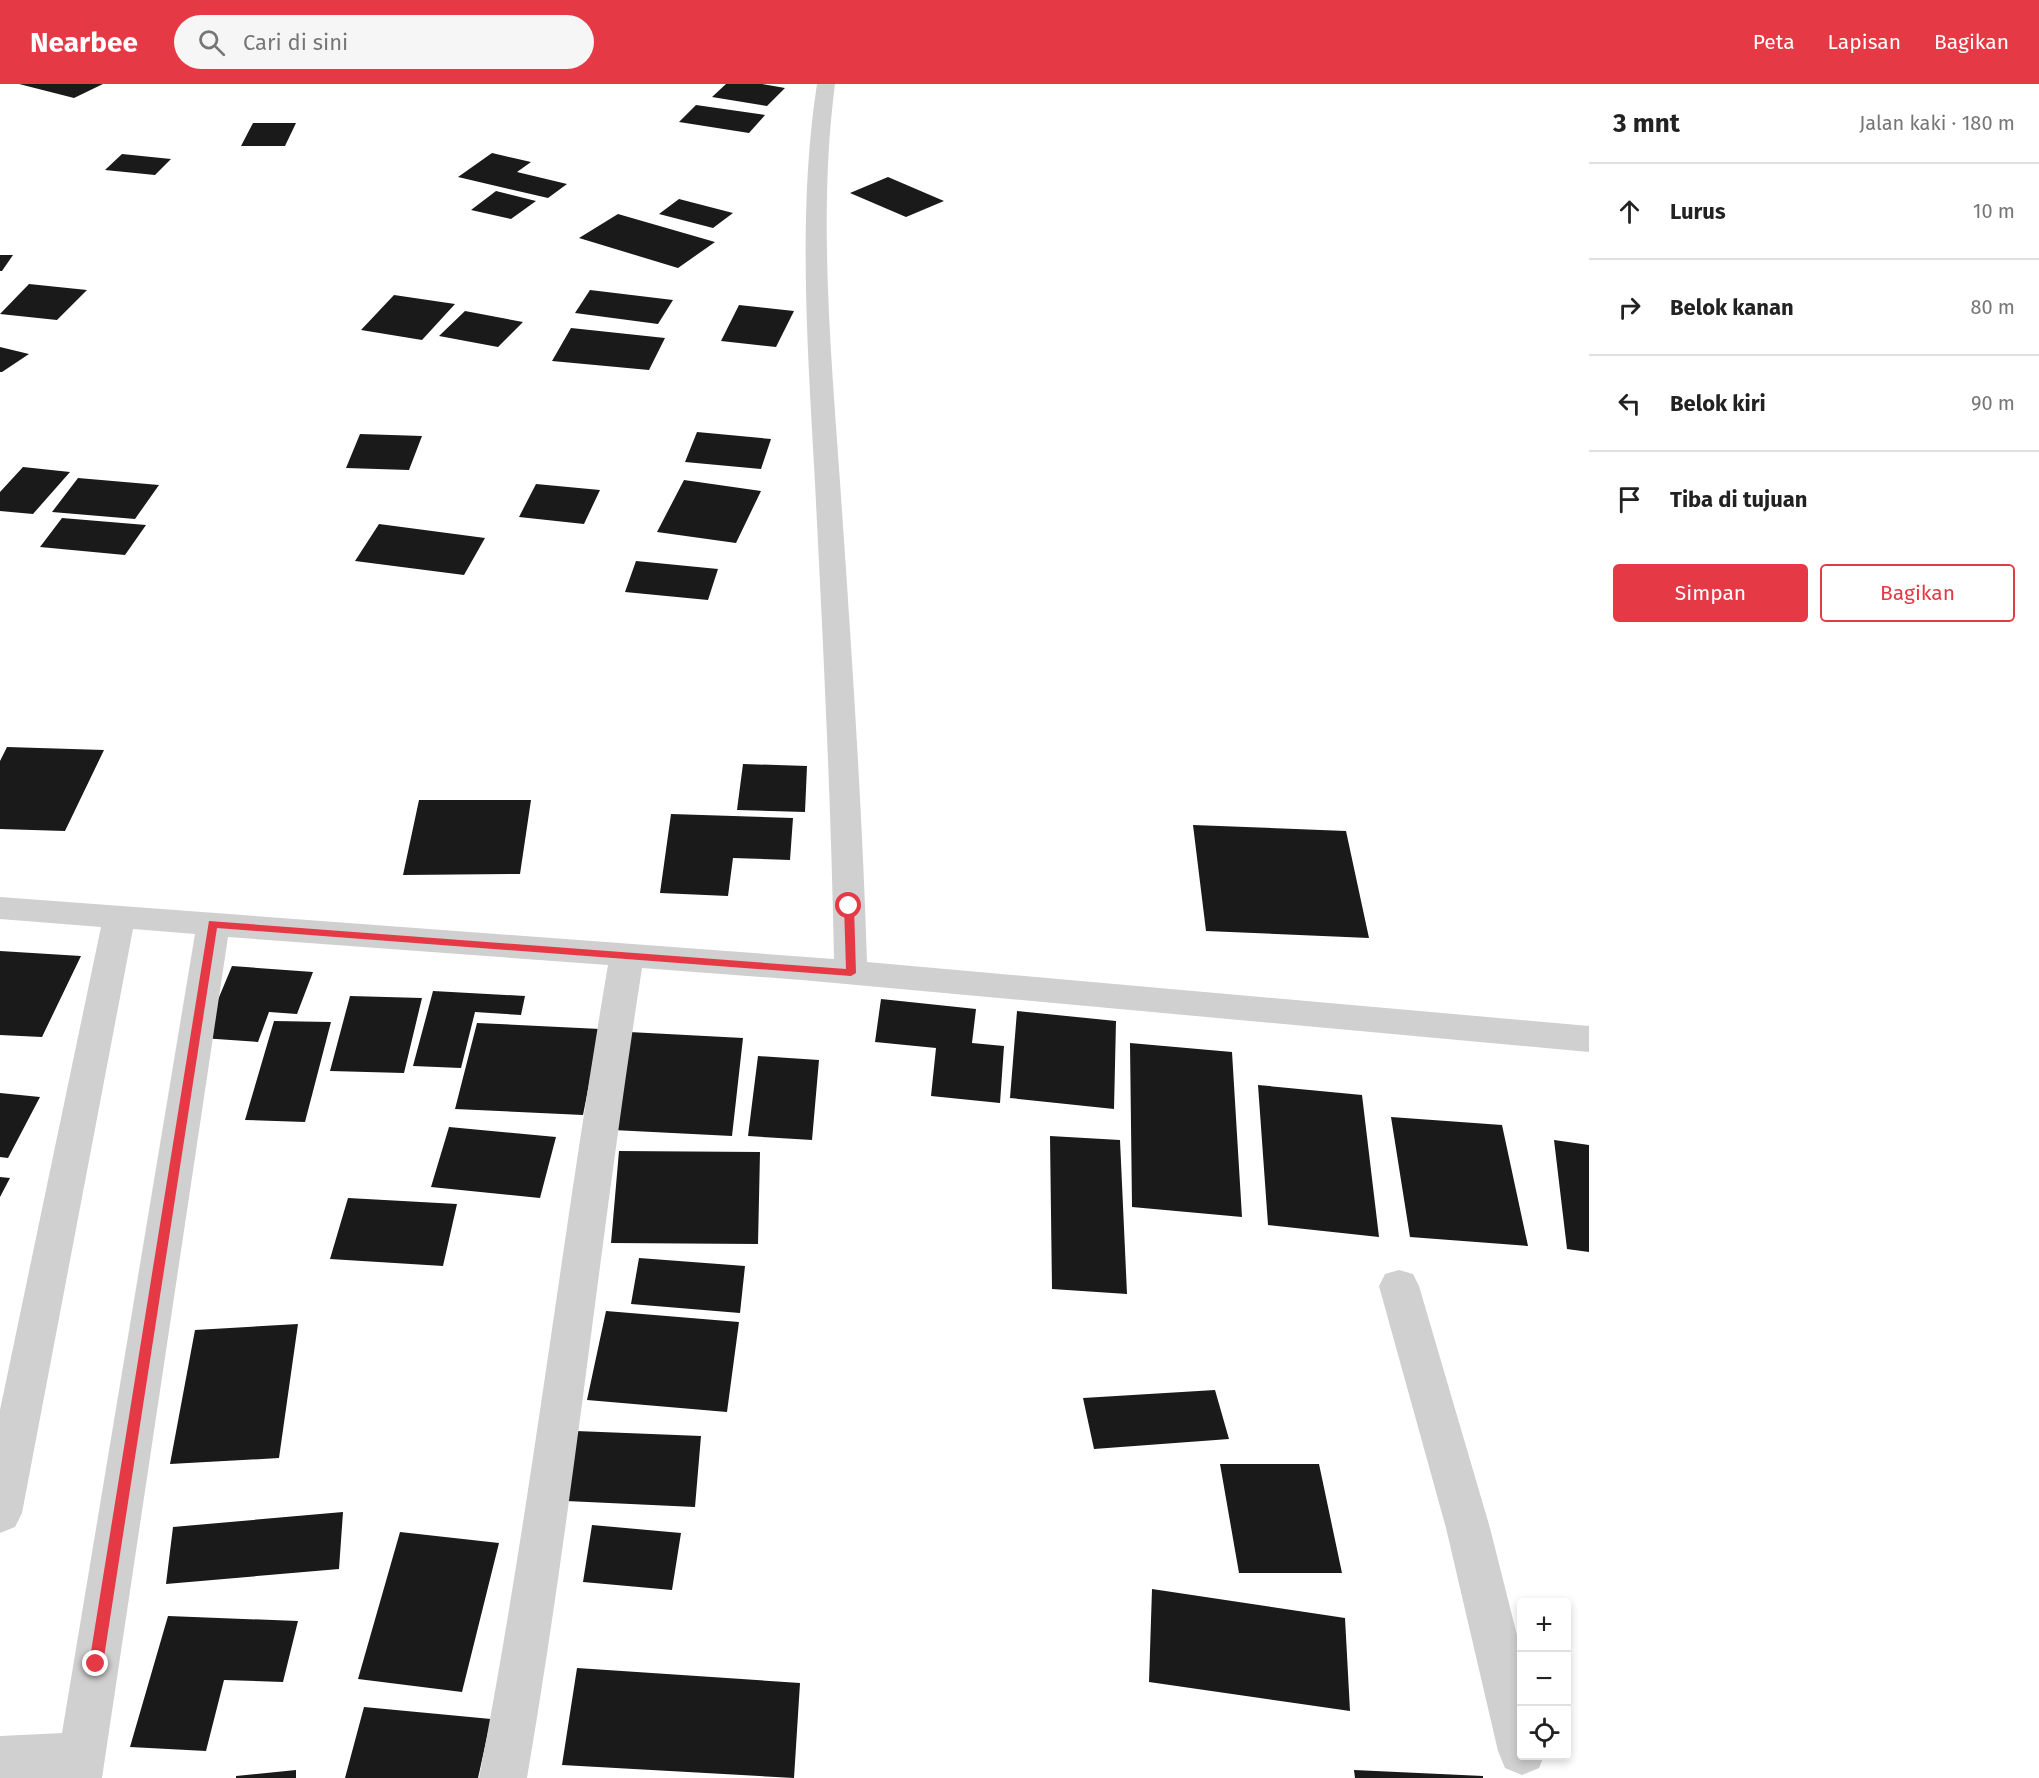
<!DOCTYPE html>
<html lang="id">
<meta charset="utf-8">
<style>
body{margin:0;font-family:"Fira Sans",sans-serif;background:#f6f6f6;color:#222}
.controls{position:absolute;right:18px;bottom:18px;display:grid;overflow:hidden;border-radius:6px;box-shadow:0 3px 9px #0003}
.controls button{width:54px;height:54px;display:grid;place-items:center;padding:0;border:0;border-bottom:2px solid #e0e0e0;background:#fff;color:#222;font:30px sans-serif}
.stop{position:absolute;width:18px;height:18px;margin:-14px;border:4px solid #e63946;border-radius:50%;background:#fff}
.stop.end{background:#e63946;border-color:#fff;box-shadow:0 2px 6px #0008}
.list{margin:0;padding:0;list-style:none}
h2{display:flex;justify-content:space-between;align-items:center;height:78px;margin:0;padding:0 24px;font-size:26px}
h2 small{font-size:20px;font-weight:400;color:#767676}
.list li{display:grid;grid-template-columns:39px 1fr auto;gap:18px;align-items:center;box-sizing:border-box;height:96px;padding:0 24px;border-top:2px solid #e0e0e0}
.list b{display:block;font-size:22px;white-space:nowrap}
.list em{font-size:20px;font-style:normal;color:#767676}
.actions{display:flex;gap:12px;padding:18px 24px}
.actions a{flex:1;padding:14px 0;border:2px solid #e63946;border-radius:6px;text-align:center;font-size:21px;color:#e63946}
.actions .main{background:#e63946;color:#fff}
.icon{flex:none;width:33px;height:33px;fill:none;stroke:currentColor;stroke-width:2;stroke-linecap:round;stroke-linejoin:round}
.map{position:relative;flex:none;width:1589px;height:1694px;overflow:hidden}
header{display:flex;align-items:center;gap:36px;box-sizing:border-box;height:84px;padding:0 30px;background:#e63946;color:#fff}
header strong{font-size:28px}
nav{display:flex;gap:33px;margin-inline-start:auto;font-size:21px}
.search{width:420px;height:54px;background:#f6f6f6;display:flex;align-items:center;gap:15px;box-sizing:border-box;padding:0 21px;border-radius:33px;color:#767676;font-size:22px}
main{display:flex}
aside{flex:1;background:#fff}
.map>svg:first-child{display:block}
.building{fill:#1a1a1a}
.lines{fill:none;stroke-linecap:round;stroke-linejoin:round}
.street{fill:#d0d0d0;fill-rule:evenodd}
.route{fill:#e63946}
</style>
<header>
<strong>Nearbee</strong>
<div class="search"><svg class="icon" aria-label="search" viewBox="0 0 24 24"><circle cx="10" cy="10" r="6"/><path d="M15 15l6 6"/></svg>Cari di sini</div>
<nav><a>Peta</a><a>Lapisan</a><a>Bagikan</a></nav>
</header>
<main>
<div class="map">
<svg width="1589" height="1694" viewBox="0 0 1589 1694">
<rect width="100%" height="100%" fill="#fff"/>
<!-- building -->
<path class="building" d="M19,0H103L74,14Z
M726,0H762L785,4L767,22L712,13Z
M696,21L765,31L749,49L679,38Z
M253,39H296L285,62H241Z
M492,69L531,78L517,88L567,100L548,114L458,93Z
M122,70L171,75L155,91L105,86Z
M888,93L944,117L906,133L850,109Z
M496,107L536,117L511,135L471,126Z
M679,115L733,129L713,144L659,130Z
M618,130L715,158L678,184L579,154Z
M0,171H13L2,187H0Z
M29,200L87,206L57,236L0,230Z
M590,206L673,216L658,240L575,229Z
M394,211L455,220L422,256L361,246Z
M739,221L794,227L776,263L721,257Z
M465,227L523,238L498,263L439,252Z
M571,244L665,254L649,286L552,277Z
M0,263L29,270L2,288H0Z
M697,348L771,355L761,385L685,378Z
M360,350L422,352L409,386L346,384Z
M23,383L70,388L33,430L0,427V408Z
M78,394L159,401L135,435L52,428Z
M684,396L761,407L736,459L657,448Z
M536,400L600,406L584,440L519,433Z
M62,434L146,441L125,471L40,463Z
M379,440L485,454L464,491L355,477Z
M636,477L718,485L708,516L625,508Z
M7,663L104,666L65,747L0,745V677Z
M743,680L807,682L805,728L737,726Z
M419,716H531L520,790L403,791Z
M671,730L793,734L790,776L733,774L728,812L660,809Z
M1193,741L1346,747L1369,854L1206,847Z
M0,867L81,872L42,953L0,951Z
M232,882L313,888L297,930L269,928L258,958L202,954Z
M433,907L525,912L521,931L475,928L461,984L413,982Z
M350,912L422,914L404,989L330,987Z
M881,915L976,925L972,959L1004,962L1000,1019L931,1012L936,964L875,958Z
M1017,927L1116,937L1114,1025L1010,1014Z
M274,937L331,938L305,1038L245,1036Z
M477,939L600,945L583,1031L455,1025Z
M629,948L743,954L732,1052L613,1046Z
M1130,959L1232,968L1242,1133L1132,1123Z
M758,972L819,976L812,1056L748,1052Z
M1258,1001L1362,1011L1379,1153L1268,1141Z
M0,1009L40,1013L8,1074L0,1073Z
M1391,1033L1502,1041L1528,1162L1410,1153Z
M449,1043L556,1053L540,1114L431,1103Z
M1050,1052L1120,1056L1127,1210L1052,1205Z
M1554,1056L1589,1061V1168L1567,1165Z
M619,1067L760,1068L758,1160L611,1159Z
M0,1093L10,1094L0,1113Z
M348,1114L457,1120L443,1182L330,1175Z
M639,1174L745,1182L740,1229L631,1220Z
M606,1227L739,1238L727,1328L587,1316Z
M298,1240L279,1374L170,1380L195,1246Z
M1215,1306L1229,1355L1094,1365L1083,1314Z
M576,1347L701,1352L695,1423L566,1417Z
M1220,1380H1319L1342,1489H1239Z
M343,1428L339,1485L166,1500L173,1443Z
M592,1441L681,1449L672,1506L583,1498Z
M400,1448L499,1459L462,1608L358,1595Z
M1152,1505L1345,1534L1350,1627L1149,1598Z
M168,1532L298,1537L283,1598L224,1596L206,1667L130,1663Z
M577,1584L800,1599L794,1694L562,1681Z
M364,1623L491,1635L478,1694H345Z
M296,1686V1694H236V1692Z
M1354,1686L1483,1692V1694H1355Z"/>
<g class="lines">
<!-- street -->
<path class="street" d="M817,0H835C818,130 831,268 840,398C851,558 862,718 867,878L1589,942V968L802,896L642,884C600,1154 573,1425 527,1694H479C531,1424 562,1152 608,881L228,853L102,1694H0V1652L62,1649L195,850L133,845L22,1429L15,1443L0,1449V1326L101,843L0,835V813L834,875C831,716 823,557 815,399C808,268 797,129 817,0Z
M1399,1186L1413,1190L1419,1202L1490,1444L1522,1571V1672H1544L1539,1684L1522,1691L1505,1684L1498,1667L1446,1444L1379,1202L1385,1190Z"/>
</g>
<!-- route -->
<path class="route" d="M849,818L854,822L856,889L851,892L217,844L103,1580L101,1584L96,1586L91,1584L89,1580L209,837L846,885L844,822Z"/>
</svg>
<div class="controls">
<button>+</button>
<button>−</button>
<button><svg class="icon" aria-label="locate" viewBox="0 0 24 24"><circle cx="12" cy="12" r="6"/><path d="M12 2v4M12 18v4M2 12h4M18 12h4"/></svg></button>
</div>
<div class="stop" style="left:849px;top:822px"></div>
<div class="stop end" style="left:96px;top:1580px"></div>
</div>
<aside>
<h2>3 mnt<small>Jalan kaki · 180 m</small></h2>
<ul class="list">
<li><svg class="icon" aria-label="ahead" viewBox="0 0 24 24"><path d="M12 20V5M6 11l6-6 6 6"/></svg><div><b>Lurus</b></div><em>10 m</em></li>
<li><svg class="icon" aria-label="right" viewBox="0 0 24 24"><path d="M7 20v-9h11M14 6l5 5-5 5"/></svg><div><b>Belok kanan</b></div><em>80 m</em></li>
<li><svg class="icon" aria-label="left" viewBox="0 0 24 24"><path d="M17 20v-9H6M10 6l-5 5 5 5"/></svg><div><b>Belok kiri</b></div><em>90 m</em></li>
<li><svg class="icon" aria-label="arrive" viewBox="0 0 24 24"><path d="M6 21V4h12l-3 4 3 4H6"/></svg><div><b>Tiba di tujuan</b></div></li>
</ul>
<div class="actions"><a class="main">Simpan</a><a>Bagikan</a></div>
</aside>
</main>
